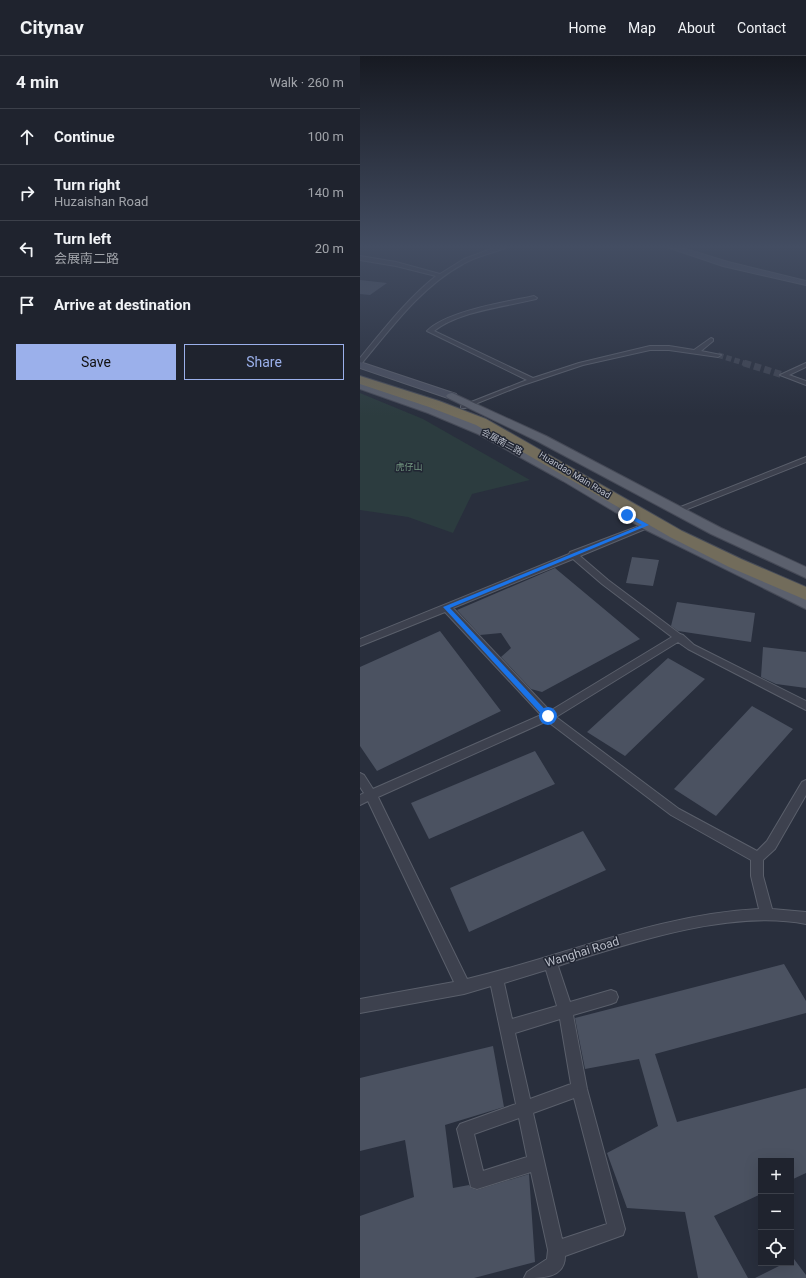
<!DOCTYPE html>
<meta charset="utf-8">
<style>
body{margin:0;font-family:Roboto,"Noto Sans SC",sans-serif;background:#2c2f3a;color:#f1f3f6}
.controls{position:absolute;right:12px;bottom:12px;display:grid;overflow:hidden;border-radius:0px;box-shadow:0 4px 16px #0002}
.controls button{width:36px;height:36px;display:grid;place-items:center;padding:0;border:0;border-bottom:1px solid #3c404a;background:#1f232e;color:#f1f3f6;font:20px sans-serif}
.stop{position:absolute;width:12px;height:12px;margin:-9px;border:3px solid #1a73e8;border-radius:50%;background:#fff}
.stop.end{background:#1a73e8;border-color:#fff;box-shadow:0 1px 4px #0008}
.list{margin:0;padding:0;list-style:none}
h2{display:flex;justify-content:space-between;align-items:center;height:52px;margin:0;padding:0 16px;font-size:17px}
h2 small{font-size:13px;font-weight:400;color:#a1a4aa}
.list li{display:grid;grid-template-columns:26px 1fr auto;gap:12px;align-items:center;box-sizing:border-box;height:56px;padding:0 16px;border-top:1px solid #3c404a}
.list b{display:block;font-size:15px;white-space:nowrap}
.list p{margin:0;font-size:13px;white-space:nowrap;color:#a1a4aa}
.list em{font-size:13px;font-style:normal;color:#a1a4aa}
.actions{display:flex;gap:8px;padding:12px 16px}
.actions a{flex:1;padding:9px 0;border:1px solid #9bb0eb;border-radius:0px;text-align:center;font-size:14px;color:#9bb0eb}
.actions .main{background:#9bb0eb;color:#111}
.icon{flex:none;width:22px;height:22px;fill:none;stroke:currentColor;stroke-width:2;stroke-linecap:round;stroke-linejoin:round}
.map{position:relative;flex:none;width:446px;height:1222px;overflow:hidden}
header{display:flex;align-items:center;gap:24px;box-sizing:border-box;height:56px;padding:0 20px;background:#1f232e;border-bottom:1px solid #3c404a}
header strong{font-size:19px}
nav{display:flex;gap:22px;margin-inline-start:auto;font-size:14px}
main{display:flex}
aside{flex:1;background:#1f232e}
.map>svg:first-child{display:block}
.green{fill:#2c3c3f}
.building{fill:#4b5261}
.lines{fill:none;stroke-linecap:round;stroke-linejoin:round}
.street-tunnel-far1{stroke:#3f4452;stroke-width:5.5;stroke-dasharray:5.5 3;stroke-linecap:butt}
.street-tunnel{stroke:#3f4452;stroke-width:7;stroke-dasharray:7 3.5;stroke-linecap:butt}
.street-casing{stroke:#5a5f6b;stroke-width:2}
.secondary-casing{stroke:#5a5f6b;stroke-width:2}
.primary-casing{stroke:#464a57;stroke-width:2}
.highway-casing{stroke:#474c58;stroke-width:2}
.street{fill:#3d414e;fill-rule:evenodd}
.secondary{fill:#4b5060;fill-rule:evenodd}
.primary{fill:#5b606d;fill-rule:evenodd}
.highway{fill:#726c5b;fill-rule:evenodd}
.route{fill:#1a73e8}
.labels{text-anchor:middle;dominant-baseline:central;stroke-width:3;stroke-linejoin:round;paint-order:stroke}
.far-street-label{font-size:9px;fill:#b9bdc8;stroke:#212633}
.far-park-label{font-size:9px;fill:#739680;stroke:#212633}
.near-street-label{font-size:12px;fill:#b9bdc8;stroke:#212633}
</style>
<header>
<strong>Citynav</strong>
<nav><a>Home</a><a>Map</a><a>About</a><a>Contact</a></nav>
</header>
<main>
<aside>
<h2>4 min<small>Walk · 260 m</small></h2>
<ul class="list">
<li><svg class="icon" aria-label="ahead" viewBox="0 0 24 24"><path d="M12 20V5M6 11l6-6 6 6"/></svg><div><b>Continue</b></div><em>100 m</em></li>
<li><svg class="icon" aria-label="right" viewBox="0 0 24 24"><path d="M7 20v-9h11M14 6l5 5-5 5"/></svg><div><b>Turn right</b><p>Huzaishan Road</p></div><em>140 m</em></li>
<li><svg class="icon" aria-label="left" viewBox="0 0 24 24"><path d="M17 20v-9H6M10 6l-5 5 5 5"/></svg><div><b>Turn left</b><p>会展南二路</p></div><em>20 m</em></li>
<li><svg class="icon" aria-label="arrive" viewBox="0 0 24 24"><path d="M6 21V4h12l-3 4 3 4H6"/></svg><div><b>Arrive at destination</b></div></li>
</ul>
<div class="actions"><a class="main">Save</a><a>Share</a></div>
</aside>
<div class="map">
<svg width="446" height="1222" viewBox="0 0 446 1222">
<rect width="100%" height="100%" fill="#292f3d"/>
<!-- green -->
<path class="green" d="M0,337L63,363L170,424L112,438L93,477L48,461L0,454Z"/>
<!-- building -->
<path class="building" d="M0,224L27,227L10,239L0,238Z
M272,501L299,504L293,530L266,527Z
M195,512L280,583L182,636L171,633L141,601L151,592L141,577L120,579L97,554Z
M317,546L395,557L391,586L318,575L311,570Z
M80,575L141,655L17,715L0,690V611Z
M403,591L446,596V632L416,628L401,621Z
M308,602L345,623L265,700L227,676Z
M392,650L433,673L356,760L314,733Z
M175,695L195,728L69,783L51,747Z
M223,775L246,814L109,876L90,832Z
M424,908L446,945V957L295,998L317,1066L446,1032V1117L431,1124V1105H401V1138L354,1160L388,1222H338L325,1156L267,1152L247,1097L298,1070L279,1003L225,1013L215,962Z
M133,990L144,1051L85,1069L93,1132L109,1129L111,1132L117,1134L169,1118L175,1206L114,1222H0V1160L54,1141L45,1084L0,1095V1022Z
M434,1203L446,1219V1222H395L425,1207H431V1204Z"/>
<g class="lines">
<!-- street-tunnel-far1 -->
<path class="street-tunnel-far1" d="M358,299L387,308"/>
<!-- street-tunnel -->
<path class="street-tunnel" d="M384,307L423,319"/>
<!-- street casing -->
<g class="street-casing">
<path id="street" d="M142,189H151C136,197 118,199 103,208C62,230 32,271 2,307L0,308V302C24,273 47,243 76,220L36,210L0,204V200L36,206L80,218L104,203Z
M174,240L177,242L176,243C144,251 100,255 74,275L173,322L219,307L290,290H309L334,294L351,282L353,283V285L341,295L361,299L358,301L309,294H290L223,309L160,330L105,352H101V350L167,324L67,275C87,255 146,246 174,240Z
M446,307V311L429,319L446,325V329L420,319Z
M446,401V406L320,456H317L313,454Z
M287,467L291,469L290,471L220,500L248,524L320,578L323,579L334,589L446,645V654L328,593L318,586L196,661L319,753L397,795L407,785L442,726L446,724V739L415,793L403,804V820L412,853L446,856V868C371,853 270,887 198,910L210,946L251,934L256,936L258,941L256,946L251,948L213,959L227,1033L265,1173L263,1179L205,1200C205,1222 183,1222 164,1222L167,1216L187,1203L188,1194L171,1116L117,1133L111,1131L97,1073L100,1068L156,1048L131,930L104,938L0,957V943L94,926L8,745L0,749V739L4,737L0,731V717L4,719L13,733L181,659L85,556L0,590V583L209,498L210,496ZM213,503L242,528L312,581L190,655L93,552ZM187,665L311,759L391,804V820L399,853C298,858 205,900 107,923L18,741ZM186,914L197,950L152,963L144,927ZM200,963L211,1028L170,1043L155,977ZM214,1042L247,1168L202,1183L173,1057ZM159,1062L167,1101L123,1115L114,1078Z"/>
</g>
<!-- secondary casing -->
<g class="secondary-casing">
<path id="secondary" d="M301,189H313L368,206L446,225V229L363,210Z
M0,306L96,338L97,340L96,342H88L0,312Z"/>
</g>
<!-- primary casing -->
<g class="primary-casing">
<path id="primary" d="M0,326L76,351L126,372L213,419L292,466L446,542V553L282,472L203,425L118,378L68,357L0,333Z
M92,337L186,380L361,472L446,511V522L351,478L177,385L88,342L86,340L88,338Z"/>
</g>
<!-- highway casing -->
<g class="highway-casing">
<path id="highway" d="M0,320L79,345L126,363L322,475L381,503L446,531V544L369,511L310,481L116,369L69,351L0,328Z"/>
</g>
<!-- street -->
<use href="#street" class="street"/>
<!-- secondary -->
<use href="#secondary" class="secondary"/>
<!-- primary -->
<use href="#primary" class="primary"/>
<!-- highway -->
<use href="#highway" class="highway"/>
</g>
<!-- sky -->
<linearGradient id="sky" x2="0" y2="1"><stop stop-color="#171a22"/><stop offset="0.53" stop-color="#434d62"/><stop offset="1" stop-color="#434d62" stop-opacity="0"/></linearGradient>
<rect width="446" height="360" fill="url(#sky)"/>
<!-- route -->
<path class="route" d="M265,458H269L289,469L90,552L191,660L190,662H185L83,551L282,469L265,460Z"/>
<g class="labels">
<!-- far-street labels -->
<g class="far-street-label">
<text transform="translate(142 386) rotate(28)">会展南二路</text>
<text transform="translate(215 419) rotate(31)">Huandao Main Road</text>
</g>
<!-- far-park labels -->
<g class="far-park-label">
<text x="49" y="411">虎仔山</text>
</g>
<!-- near-street labels -->
<g class="near-street-label">
<text transform="translate(222 896) rotate(-17)">Wanghai Road</text>
</g>
</g>
</svg>
<div class="controls">
<button>+</button>
<button>−</button>
<button><svg class="icon" aria-label="locate" viewBox="0 0 24 24"><circle cx="12" cy="12" r="6"/><path d="M12 2v4M12 18v4M2 12h4M18 12h4"/></svg></button>
</div>
<div class="stop" style="left:188px;top:660px"></div>
<div class="stop end" style="left:267px;top:459px"></div>
</div>
</main>
